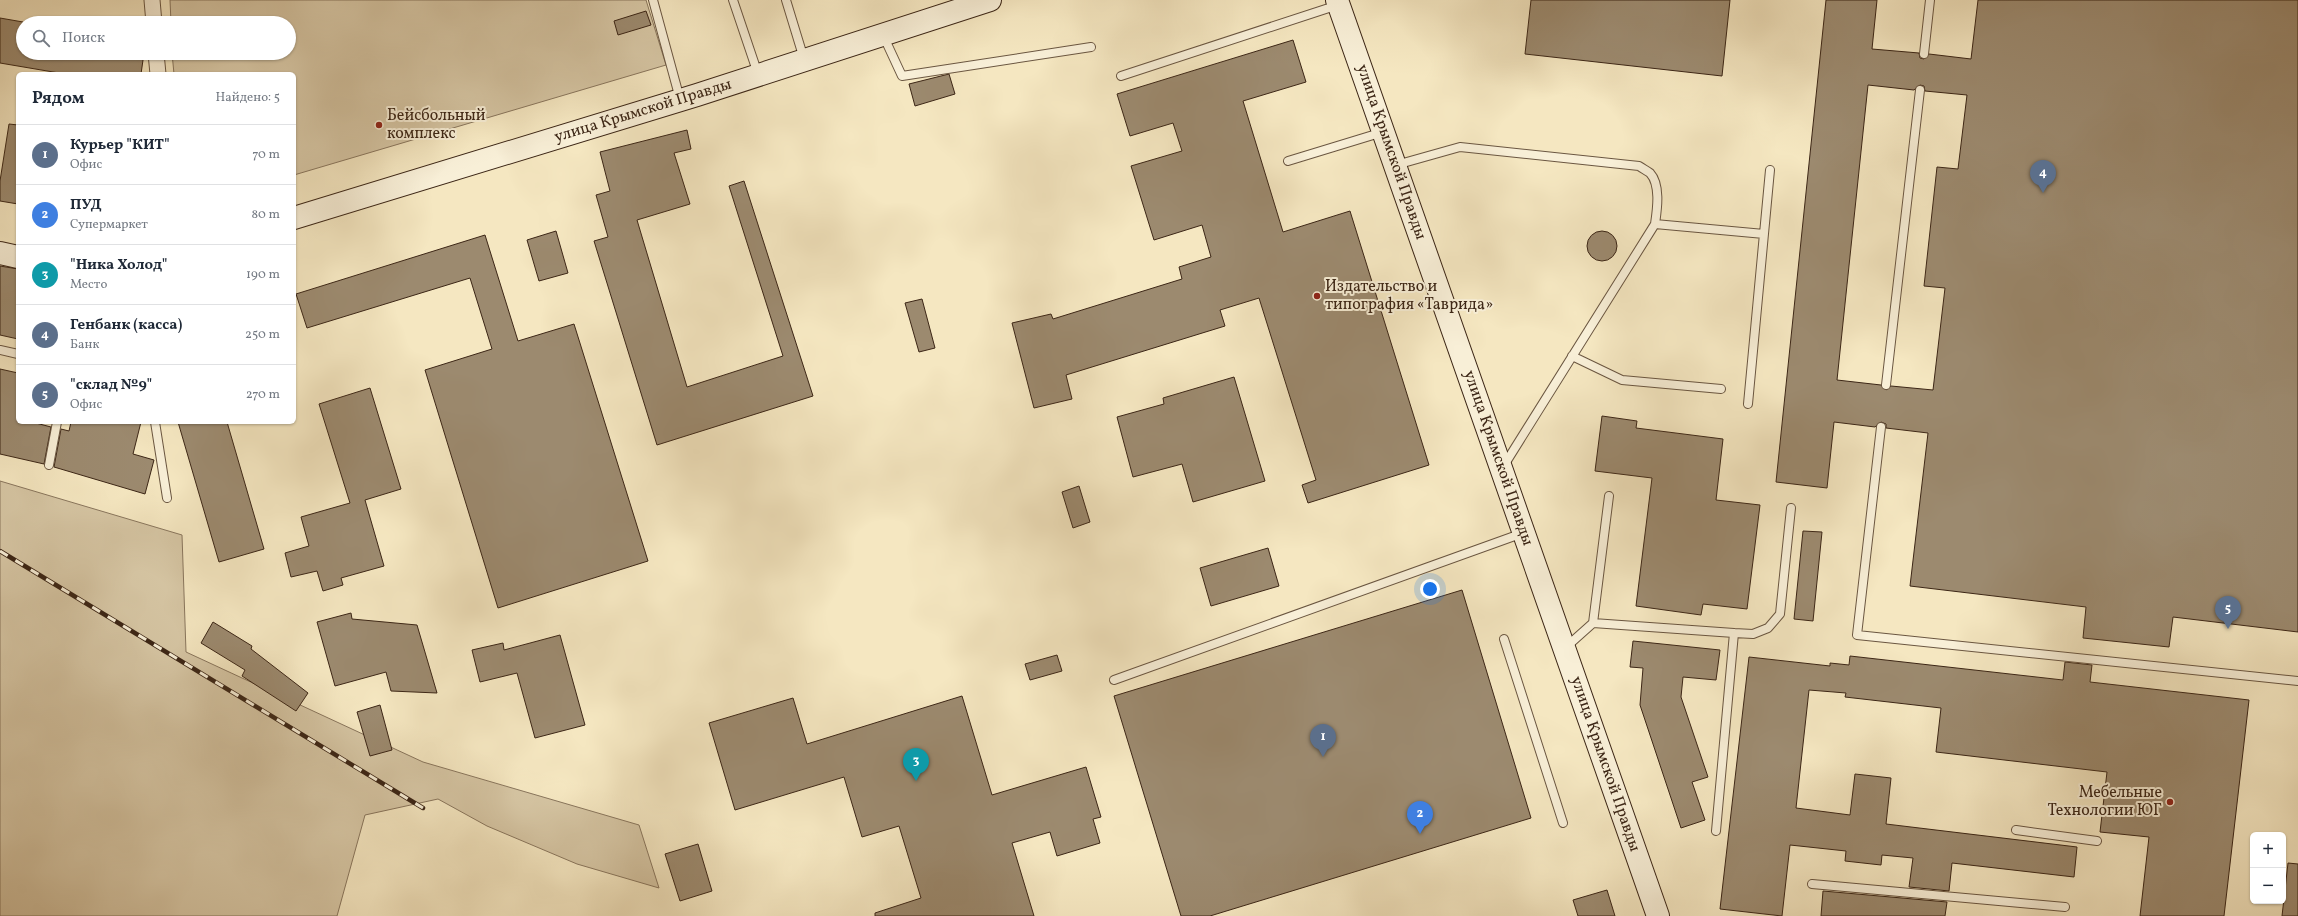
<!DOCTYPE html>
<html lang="ru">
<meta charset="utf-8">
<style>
body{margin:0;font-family:Vollkorn,serif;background:#f6f6f7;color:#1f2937}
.controls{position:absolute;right:12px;bottom:12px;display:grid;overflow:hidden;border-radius:6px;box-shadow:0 1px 3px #0004}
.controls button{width:36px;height:36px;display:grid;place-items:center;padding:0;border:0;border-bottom:1px solid #e0e1e3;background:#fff;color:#1f2937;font:20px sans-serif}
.you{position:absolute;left:1430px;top:589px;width:14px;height:14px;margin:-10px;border:3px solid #fff;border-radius:50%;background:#1a73e8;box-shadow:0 0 0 6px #1a73e833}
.badge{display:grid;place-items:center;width:26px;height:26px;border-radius:50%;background:#8f2418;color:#fff;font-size:13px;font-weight:700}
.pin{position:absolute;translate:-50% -33px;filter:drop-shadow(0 1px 2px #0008)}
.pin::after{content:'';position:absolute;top:21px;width:14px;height:12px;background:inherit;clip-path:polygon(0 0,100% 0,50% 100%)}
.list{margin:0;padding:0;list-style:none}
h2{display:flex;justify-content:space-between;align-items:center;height:52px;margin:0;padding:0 16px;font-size:17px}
h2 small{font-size:13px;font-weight:400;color:#747a83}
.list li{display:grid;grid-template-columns:26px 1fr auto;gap:12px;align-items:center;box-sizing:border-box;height:60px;padding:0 16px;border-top:1px solid #e0e1e3}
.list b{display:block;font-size:15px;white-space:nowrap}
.list p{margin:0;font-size:13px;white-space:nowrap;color:#747a83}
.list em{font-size:13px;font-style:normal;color:#747a83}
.icon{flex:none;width:22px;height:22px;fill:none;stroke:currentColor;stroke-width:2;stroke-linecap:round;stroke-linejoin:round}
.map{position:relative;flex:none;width:2298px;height:916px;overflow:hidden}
.search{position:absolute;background:#fff;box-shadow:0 1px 3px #0004;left:16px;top:16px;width:280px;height:44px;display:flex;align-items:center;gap:10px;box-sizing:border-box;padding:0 14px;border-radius:22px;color:#747a83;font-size:15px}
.panel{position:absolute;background:#fff;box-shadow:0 1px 3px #0004;left:16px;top:72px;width:280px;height:352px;border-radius:6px}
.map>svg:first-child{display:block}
.green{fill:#d6c6a4;stroke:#89765d}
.building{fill:#9c8a6f;stroke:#3c2616;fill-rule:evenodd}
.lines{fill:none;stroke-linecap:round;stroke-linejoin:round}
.lane-casing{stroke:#6a5641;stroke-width:10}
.street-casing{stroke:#6a5641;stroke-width:17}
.secondary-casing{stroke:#3c2616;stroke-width:24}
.lane{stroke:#f8efd7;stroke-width:8}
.street{stroke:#f8efd7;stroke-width:15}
.secondary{stroke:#f8efd7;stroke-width:22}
.rail-casing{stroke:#3c2616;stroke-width:4.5}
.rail{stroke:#f8efd7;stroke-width:3;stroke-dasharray:9;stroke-linecap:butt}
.poi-dot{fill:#8f2418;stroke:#f8efd7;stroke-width:1.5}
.labels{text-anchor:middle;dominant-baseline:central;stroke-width:4;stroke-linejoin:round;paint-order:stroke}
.street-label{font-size:16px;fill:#3c2616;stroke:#f8efd7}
.poi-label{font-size:16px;fill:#3c2616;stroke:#f8efd7;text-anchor:start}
</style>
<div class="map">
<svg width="2298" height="916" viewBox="0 0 2298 916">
<rect width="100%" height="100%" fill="#f5e7c1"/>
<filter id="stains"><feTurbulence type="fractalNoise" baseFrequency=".005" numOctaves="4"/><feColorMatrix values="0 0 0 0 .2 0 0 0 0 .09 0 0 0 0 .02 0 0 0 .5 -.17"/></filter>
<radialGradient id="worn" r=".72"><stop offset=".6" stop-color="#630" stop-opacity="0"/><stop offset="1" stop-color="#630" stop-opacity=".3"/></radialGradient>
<!-- green -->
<path class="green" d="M170,0H646L666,65L294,175V74H174L172,53H289V23H171Z
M0,481L182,535L186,652L423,762L639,825L659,888L577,864L487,826L438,799L365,815L337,916H0Z"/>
<!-- building -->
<path class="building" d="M1531,0H1730L1722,76L1525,54Z
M1826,0H1877L1872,49L1919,53L1920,58L1924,59L1929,54L1971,59L1978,0H2298V632L2173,617L2169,647L2083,638L2086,607L1910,586L1928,433L1886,428V424L1881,422L1875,427L1834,422L1827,488L1776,482ZM1868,85L1914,90L1920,85L1924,86L1925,91L1967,95L1958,169L1937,167L1924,286L1945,288L1933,390L1891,386L1886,390L1881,385L1837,380Z
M646,11L651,25L618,35L614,21Z
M0,18L23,22V53H144L141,74H65L0,63Z
M1293,40L1306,82L1243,101L1283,232L1350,211L1429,465L1308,503L1302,485L1316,480L1259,298L1220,310L1225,326L1066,375L1072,399L1034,408L1012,323L1051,314L1053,319L1182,279L1179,267L1211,257L1202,225L1154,240L1131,166L1182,151L1173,123L1130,136L1117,94Z
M949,74L955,94L915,106L909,84Z
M9,124L18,125V204L0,201V181Z
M687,130L691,149L674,153L690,204L637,220L687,387L783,356L729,186L744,181L813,396L657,445L594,241L608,237L596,195L610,191L600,152Z
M556,231L568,273L539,281L527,240Z
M1587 246a15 15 0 1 1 30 0a15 15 0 1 1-30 0Z
M485,235L518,341L574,324L648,561L498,608L425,370L492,349L470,278L307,328L296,294Z
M0,266L18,269V339L0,335Z
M922,299L935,348L919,352L905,303Z
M0,369L18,373V422H32L51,427L44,464L0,454Z
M1234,377L1265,481L1193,502L1182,464L1133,477L1117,417L1164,404L1163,398Z
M370,388L401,489L365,500L384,566L341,578L343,585L323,591L317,571L291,577L285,553L309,546L301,517L350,503L319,404Z
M1602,416L1637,421L1636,428L1723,439L1716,500L1760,505L1747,609L1703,604L1701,615L1636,606L1652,478L1595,471Z
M71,422H141L133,454L154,460L145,494L54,467L61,429L69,431Z
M178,422H227L264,549L219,562Z
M1079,486L1090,522L1073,528L1062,492Z
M1803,531L1822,532L1813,621L1794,619Z
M1268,548L1279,586L1211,606L1200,568Z
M1462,590L1531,818L1210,916H1181L1114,696Z
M351,613L352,619L417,625L437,693L391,691L386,672L335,686L317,622Z
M213,622L252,646L251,649L308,693L296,711L242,676L245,670L201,643Z
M560,635L585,725L535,738L517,673L480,682L472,650L503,643L504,650Z
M1633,641L1720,650L1716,680L1683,677L1681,697L1708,777L1692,782L1705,820L1681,828L1640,705L1643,668L1630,667Z
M1057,655L1062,671L1030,680L1025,664Z
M1850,656L2063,680L2065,662L2092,665L2090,682L2249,700L2224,916H2140L2149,837L2100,832L2107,772L1936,752L1941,708L1845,697L1846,693L1809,690L1796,808L1850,815L1855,774L1891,778L1886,824L2077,847L2074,877L1952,863L1949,891L1909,887L1913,858L1882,855L1881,865L1845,861L1846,851L1790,845L1782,916L1720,909L1749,657L1830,666V663L1849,665Z
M962,696L992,795L1086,767L1101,817L1093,819L1100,843L1057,856L1050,832L1012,843L1034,916H875V913L921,898L899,826L862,837L844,777L735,810L709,723L793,698L807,744Z
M380,705L392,750L370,756L357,712Z
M698,844L712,891L680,901L665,854Z
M2288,863L2298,864V916H2282Z
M1607,890L1615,916H1578L1573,900Z
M1823,891L1947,902L1945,916H1821Z"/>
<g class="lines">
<!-- lane casing -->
<g class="lane-casing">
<path id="lane" d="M653,0L680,99
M733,0L758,74
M786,0L804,59
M883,35L902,76L1091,47
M1924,54L1930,0
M1121,76L1338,5
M1288,161L1383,132
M1396,165L1460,147L1639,166C1642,168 1647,171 1650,173C1661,185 1657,210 1655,224L1503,467
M1655,224L1764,234
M0,350L18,354
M1572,356L1622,380L1721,389
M1886,385L1920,90
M1748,404L1770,170
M155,422L167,498
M1881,427L1857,635L2298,681
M49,465L57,422
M1593,623L1734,633L1716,831
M1734,633L1753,634L1768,628L1780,614L1791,508
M1504,639L1563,823
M1565,648L1593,623L1609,496
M1114,680L1523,533
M2016,830L2097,841
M1812,884L2065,907"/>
</g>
<!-- street casing -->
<g class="street-casing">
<path id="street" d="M152,0L154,23
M156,53L158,74"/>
</g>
<!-- secondary casing -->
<g class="secondary-casing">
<path id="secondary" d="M1337,0L1658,916
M294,218L697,95L990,0
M0,253L18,257"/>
</g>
<!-- lane -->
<use href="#lane" class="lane"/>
<!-- street -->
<use href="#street" class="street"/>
<!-- secondary -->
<use href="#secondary" class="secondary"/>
<!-- rail casing -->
<g class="rail-casing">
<path id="rail" d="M0,551L423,808"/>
</g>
<!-- rail -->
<use href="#rail" class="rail"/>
</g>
<!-- markers -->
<g class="poi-dot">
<circle cx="379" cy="125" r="4"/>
<circle cx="1317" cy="296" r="4"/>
<circle cx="2170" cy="802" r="4"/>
</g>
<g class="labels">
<!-- street labels -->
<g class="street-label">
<text transform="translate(643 111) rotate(-17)">улица Крымской Правды</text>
<text transform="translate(1391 152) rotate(71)">улица Крымской Правды</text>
<text transform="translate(1498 458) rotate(71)">улица Крымской Правды</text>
<text transform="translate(1605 764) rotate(71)">улица Крымской Правды</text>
</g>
<!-- poi labels -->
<g class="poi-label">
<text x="387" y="116">Бейсбольный<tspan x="387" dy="18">комплекс</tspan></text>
<text x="1325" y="287">Издательство и<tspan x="1325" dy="18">типография «Таврида»</tspan></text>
<text x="2162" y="793" text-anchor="end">Мебельные<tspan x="2162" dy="18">Технологии ЮГ</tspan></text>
</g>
</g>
<rect width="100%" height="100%" filter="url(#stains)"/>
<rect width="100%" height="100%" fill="url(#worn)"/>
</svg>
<div class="controls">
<button>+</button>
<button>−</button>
</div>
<div class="you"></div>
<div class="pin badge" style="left:1323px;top:757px;background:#5c6f8a">1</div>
<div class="pin badge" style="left:1420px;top:834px;background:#3f7fe0">2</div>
<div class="pin badge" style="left:916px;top:781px;background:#0f9aa8">3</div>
<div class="pin badge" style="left:2043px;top:193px;background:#5c6f8a">4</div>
<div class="pin badge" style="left:2228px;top:629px;background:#5c6f8a">5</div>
<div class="search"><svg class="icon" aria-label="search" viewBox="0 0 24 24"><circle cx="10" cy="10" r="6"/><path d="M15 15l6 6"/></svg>Поиск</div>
<section class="panel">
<h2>Рядом<small>Найдено: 5</small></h2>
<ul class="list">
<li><span class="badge" style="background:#5c6f8a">1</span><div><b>Курьер &quot;КИТ&quot;</b><p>Офис</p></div><em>70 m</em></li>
<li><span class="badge" style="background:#3f7fe0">2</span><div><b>ПУД</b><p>Супермаркет</p></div><em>80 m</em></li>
<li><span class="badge" style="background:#0f9aa8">3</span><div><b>&quot;Ника Холод&quot;</b><p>Место</p></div><em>190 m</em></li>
<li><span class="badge" style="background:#5c6f8a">4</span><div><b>Генбанк (касса)</b><p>Банк</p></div><em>250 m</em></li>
<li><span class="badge" style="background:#5c6f8a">5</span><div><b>&quot;склад №9&quot;</b><p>Офис</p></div><em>270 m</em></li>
</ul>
</section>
</div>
